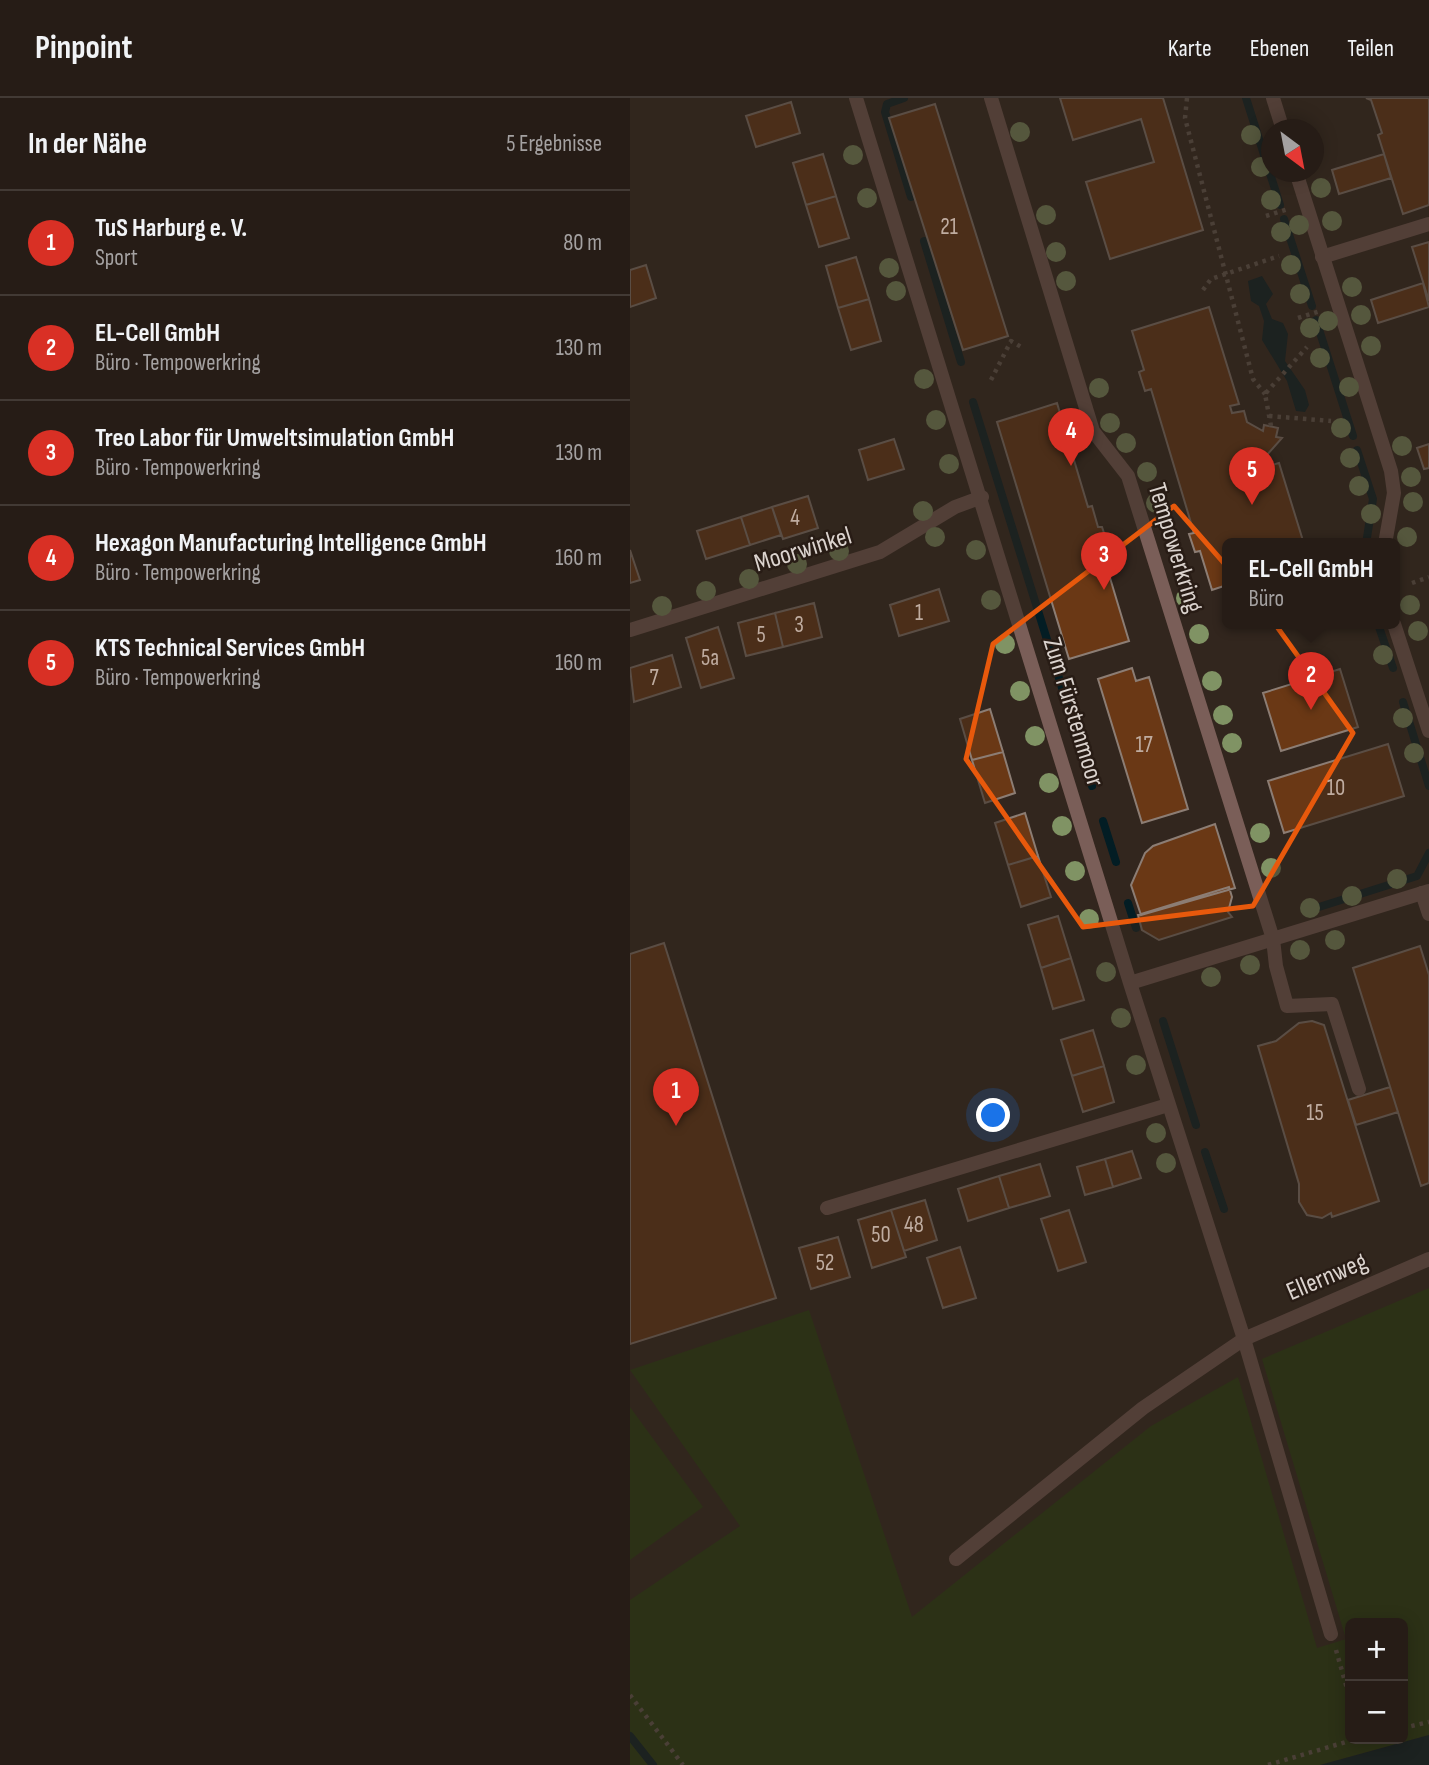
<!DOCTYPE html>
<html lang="de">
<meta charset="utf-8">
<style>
body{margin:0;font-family:"Sofia Sans Condensed",sans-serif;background:#2e251f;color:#f1f3f6}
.controls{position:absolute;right:21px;bottom:21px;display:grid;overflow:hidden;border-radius:10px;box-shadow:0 4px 18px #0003}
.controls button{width:63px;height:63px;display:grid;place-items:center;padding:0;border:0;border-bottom:2px solid #423a35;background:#261c16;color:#f1f3f6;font:35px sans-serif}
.compass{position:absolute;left:631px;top:21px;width:63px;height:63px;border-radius:50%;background:#261c16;box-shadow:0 4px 18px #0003;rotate:148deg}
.you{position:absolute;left:364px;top:1018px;width:24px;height:24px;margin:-18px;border:5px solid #fff;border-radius:50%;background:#1a73e8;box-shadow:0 0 0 10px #1a73e833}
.badge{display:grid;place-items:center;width:46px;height:46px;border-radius:50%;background:#d93025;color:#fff;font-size:23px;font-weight:700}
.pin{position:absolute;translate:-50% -58px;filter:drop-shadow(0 2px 4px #0008)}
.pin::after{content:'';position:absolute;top:37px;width:24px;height:21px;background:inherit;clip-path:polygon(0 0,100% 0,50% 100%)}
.popup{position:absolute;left:592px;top:440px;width:178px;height:91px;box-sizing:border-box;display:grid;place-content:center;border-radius:10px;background:#261c16;filter:drop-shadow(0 2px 5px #0005);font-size:23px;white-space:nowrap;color:#a4a1a1}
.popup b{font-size:26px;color:#f1f3f6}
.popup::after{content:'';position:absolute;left:50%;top:100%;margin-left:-14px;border:14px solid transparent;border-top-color:#261c16}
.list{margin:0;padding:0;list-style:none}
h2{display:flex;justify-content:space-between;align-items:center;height:91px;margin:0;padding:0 28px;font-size:30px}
h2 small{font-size:23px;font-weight:400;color:#a4a1a1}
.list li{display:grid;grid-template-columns:46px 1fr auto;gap:21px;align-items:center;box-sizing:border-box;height:105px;padding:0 28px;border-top:2px solid #423a35}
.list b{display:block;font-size:26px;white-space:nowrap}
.list p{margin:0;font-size:23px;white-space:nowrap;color:#a4a1a1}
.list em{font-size:23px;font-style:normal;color:#a4a1a1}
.map{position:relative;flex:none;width:799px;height:1667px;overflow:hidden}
header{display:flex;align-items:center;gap:42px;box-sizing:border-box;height:98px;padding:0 35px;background:#261c16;border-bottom:2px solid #423a35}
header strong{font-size:33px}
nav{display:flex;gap:38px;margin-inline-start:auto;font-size:24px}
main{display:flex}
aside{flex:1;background:#261c16}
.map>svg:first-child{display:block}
.green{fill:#263f0f;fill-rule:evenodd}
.water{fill:#031d24}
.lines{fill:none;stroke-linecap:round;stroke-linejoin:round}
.stream{stroke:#031d24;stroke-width:8}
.building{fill:#6a3815;stroke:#8c7d74;stroke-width:2}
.path{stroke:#685d56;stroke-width:4.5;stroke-dasharray:3.5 5;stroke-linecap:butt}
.service{stroke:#7a5e58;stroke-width:14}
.minor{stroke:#7a5e58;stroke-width:14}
.tree{fill:#809364}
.marked{fill:none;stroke:#e8590c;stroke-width:5;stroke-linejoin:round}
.labels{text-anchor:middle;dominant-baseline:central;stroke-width:5;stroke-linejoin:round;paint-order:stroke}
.number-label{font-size:23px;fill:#bfaca0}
.street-label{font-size:26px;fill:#dbd3ce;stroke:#281c15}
</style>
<header>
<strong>Pinpoint</strong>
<nav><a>Karte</a><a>Ebenen</a><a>Teilen</a></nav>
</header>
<main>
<aside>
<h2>In der Nähe<small>5 Ergebnisse</small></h2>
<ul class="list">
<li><span class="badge">1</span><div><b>TuS Harburg e. V.</b><p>Sport</p></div><em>80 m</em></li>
<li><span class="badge">2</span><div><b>EL-Cell GmbH</b><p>Büro · Tempowerkring</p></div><em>130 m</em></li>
<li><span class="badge">3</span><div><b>Treo Labor für Umweltsimulation GmbH</b><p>Büro · Tempowerkring</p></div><em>130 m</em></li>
<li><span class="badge">4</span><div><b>Hexagon Manufacturing Intelligence GmbH</b><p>Büro · Tempowerkring</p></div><em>160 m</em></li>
<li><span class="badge">5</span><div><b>KTS Technical Services GmbH</b><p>Büro · Tempowerkring</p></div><em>160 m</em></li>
</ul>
</aside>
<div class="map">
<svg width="799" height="1667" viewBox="0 0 799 1667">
<rect width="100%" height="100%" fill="#32261e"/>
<!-- green -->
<path class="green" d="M799,1190V1637L690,1667H0V1502L110,1428L0,1272L179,1212L282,1519L521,1328L608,1279L687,1550L716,1541L632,1261ZM720,1525H773V1641H720Z
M0,1309L73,1409L0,1462Z"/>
<!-- water -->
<path class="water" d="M632,178L643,196L636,206L642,221L653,225L658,236L655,263L675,292L679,307L675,314L666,313L657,283L632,242L634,223L629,208L621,203L618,183Z
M799,1637V1667H690Z"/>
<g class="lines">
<!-- stream -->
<path class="stream" d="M274,0L257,6L255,14L281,99
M616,0L650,107
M654,121L682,208
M294,143L331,264
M686,222L723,338
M343,304L438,609
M727,352L743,401L736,446
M748,526L763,570
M773,604L799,688
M449,644L462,688
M473,723L486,764
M498,805L506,830
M689,809L787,778L799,755
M533,923L566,1027
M575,1054L594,1111
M0,1638L23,1667"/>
</g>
<!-- building -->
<path class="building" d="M430,0H533L573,132L480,161L456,84L524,64L511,21L443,42Z
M736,0H799V107L773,116L748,37L752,35L741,2Z
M161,4L170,35L126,49L116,18Z
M305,6L378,238L333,252L259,20Z
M193,56L206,98L176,107L163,65Z
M754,56L761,80L709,96L702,72Z
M206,98L219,140L189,149L176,107Z
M799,144V203L782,149Z
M226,159L239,201L208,210L196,168Z
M16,167L26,200L0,209V172Z
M793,185L799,209L748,225L741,202Z
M239,201L251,243L221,252L208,210Z
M579,209L609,306L600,308L602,315L614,313L617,324L633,333L634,327L648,330L646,339L652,340L635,359L638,368L649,365L674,446H597V487L582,492L570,453L565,454L559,436L564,435L521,291L515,293L509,274L514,272L502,233Z
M427,305L458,409L462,408L468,429H472L475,438L468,440L499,543L439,561L367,324Z
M264,341L274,371L238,382L229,352Z
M799,346V370L794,371L787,350Z
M178,398L188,430L153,441L142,409Z
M142,409L151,437L120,447L111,419Z
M111,419L120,447L76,461L67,433Z
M0,452L10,482L0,485Z
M309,491L319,523L269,538L260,507Z
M184,505L192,539L153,549L145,515Z
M145,515L153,549L116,558L108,525Z
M88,529L104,580L71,590L56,540Z
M42,557L51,589L4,604L0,570Z
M502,570L506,583L519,579L558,711L512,725L468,581Z
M710,571L728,629L651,653L633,595Z
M360,611L373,654L342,662L330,621Z
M758,646L774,698L654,735L638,683Z
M373,654L385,695L355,705L342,662Z
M395,715L408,758L378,767L365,725Z
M585,726L605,790L511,817L501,787L515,755L523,748Z
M408,758L421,799L391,809L378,767Z
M599,789L602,799L598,814L602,819L529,842L512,832L508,817Z
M428,818L441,860L411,870L398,827Z
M34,845L146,1200L0,1246V856Z
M790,848L799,877V1085L791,1088L723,870Z
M441,860L454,902L423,911L411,870Z
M682,923L694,927L749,1103L702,1119L701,1115L692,1120L677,1117L669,1104V1086L628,948L646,943L669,925Z
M463,932L474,968L442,978L431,942Z
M474,968L484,1004L453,1014L442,978Z
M760,989L768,1014L726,1027L718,1002Z
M502,1053L511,1080L483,1089L475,1061Z
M475,1061L483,1089L455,1097L447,1069Z
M410,1066L420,1098L379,1110L369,1078Z
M369,1078L379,1110L338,1123L328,1091Z
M295,1102L307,1142L274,1153L261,1112Z
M261,1112L276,1159L242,1170L228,1122Z
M439,1112L456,1164L428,1173L411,1121Z
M208,1139L220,1179L181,1191L169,1150Z
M330,1149L346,1200L313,1210L297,1160Z"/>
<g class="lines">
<!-- path -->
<path class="path" d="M557,0L555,20L623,281L635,296
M636,118L658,111
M573,192L581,181L649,158
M668,220L690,213
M361,282L381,243L393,250
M639,318L701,323
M641,328L635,296L677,249
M782,485L799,479
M706,1552L720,1601
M0,1597L53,1667
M773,1630L799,1624
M638,1667L726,1641"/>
<!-- service -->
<path class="service" d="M692,159L799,126
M792,795L799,816
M643,841L646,868L657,908L702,906L729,991
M197,1110L538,1007
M326,1461L513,1310L614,1241L701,1536"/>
<!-- minor -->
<path class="minor" d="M226,0L500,885L614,1241L799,1161
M361,0L463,333L498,378L643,841
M643,0L653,32
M666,74L761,373L764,395L755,446
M764,526L799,633
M0,532L250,454L325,409L352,399
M500,885L799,793"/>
</g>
<!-- trees -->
<g class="tree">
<circle cx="390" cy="34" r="10"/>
<circle cx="621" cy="37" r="10"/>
<circle cx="223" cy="57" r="10"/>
<circle cx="631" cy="69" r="10"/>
<circle cx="691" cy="90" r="10"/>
<circle cx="237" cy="100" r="10"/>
<circle cx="641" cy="102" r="10"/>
<circle cx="416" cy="117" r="10"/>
<circle cx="702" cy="123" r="10"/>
<circle cx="669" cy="127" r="10"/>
<circle cx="651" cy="134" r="10"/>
<circle cx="426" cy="154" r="10"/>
<circle cx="661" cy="167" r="10"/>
<circle cx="259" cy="170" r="10"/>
<circle cx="436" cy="183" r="10"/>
<circle cx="722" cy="189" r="10"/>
<circle cx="266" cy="193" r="10"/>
<circle cx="670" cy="196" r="10"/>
<circle cx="731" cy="217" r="10"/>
<circle cx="698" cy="223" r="10"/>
<circle cx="680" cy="230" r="10"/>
<circle cx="741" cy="248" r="10"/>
<circle cx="690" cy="260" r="10"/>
<circle cx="294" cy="281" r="10"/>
<circle cx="719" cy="289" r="10"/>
<circle cx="469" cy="290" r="10"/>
<circle cx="306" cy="322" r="10"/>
<circle cx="480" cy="325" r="10"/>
<circle cx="711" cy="330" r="10"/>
<circle cx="496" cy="345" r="10"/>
<circle cx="772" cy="348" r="10"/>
<circle cx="720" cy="360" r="10"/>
<circle cx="319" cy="366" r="10"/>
<circle cx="517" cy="374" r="10"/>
<circle cx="781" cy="379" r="10"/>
<circle cx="729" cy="388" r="10"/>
<circle cx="783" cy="404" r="10"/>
<circle cx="526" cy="405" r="10"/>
<circle cx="293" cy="413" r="10"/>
<circle cx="741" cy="416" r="10"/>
<circle cx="305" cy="439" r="10"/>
<circle cx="777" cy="439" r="10"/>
<circle cx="346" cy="452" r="10"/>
<circle cx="209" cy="453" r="10"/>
<circle cx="167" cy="466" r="10"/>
<circle cx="119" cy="481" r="10"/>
<circle cx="76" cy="493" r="10"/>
<circle cx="556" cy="500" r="10"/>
<circle cx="361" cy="502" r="10"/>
<circle cx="780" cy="507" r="10"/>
<circle cx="32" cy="508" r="10"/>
<circle cx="788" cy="533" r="10"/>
<circle cx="569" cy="536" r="10"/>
<circle cx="375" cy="546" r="10"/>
<circle cx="753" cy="557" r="10"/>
<circle cx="582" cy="583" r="10"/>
<circle cx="390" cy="593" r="10"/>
<circle cx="593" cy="617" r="10"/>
<circle cx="773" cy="620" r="10"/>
<circle cx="405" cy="638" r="10"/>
<circle cx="602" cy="645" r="10"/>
<circle cx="784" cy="655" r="10"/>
<circle cx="419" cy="685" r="10"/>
<circle cx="432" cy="728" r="10"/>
<circle cx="630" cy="735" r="10"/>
<circle cx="641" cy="770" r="10"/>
<circle cx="445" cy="773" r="10"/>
<circle cx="767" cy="781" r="10"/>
<circle cx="722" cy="798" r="10"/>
<circle cx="680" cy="810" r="10"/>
<circle cx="459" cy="821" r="10"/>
<circle cx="705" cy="842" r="10"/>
<circle cx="670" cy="852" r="10"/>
<circle cx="620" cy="867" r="10"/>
<circle cx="476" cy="874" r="10"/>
<circle cx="581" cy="879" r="10"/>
<circle cx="491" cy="920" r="10"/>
<circle cx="506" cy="967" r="10"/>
<circle cx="526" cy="1035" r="10"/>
<circle cx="536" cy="1065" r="10"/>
</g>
<!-- marked area -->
<path d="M0 0H799V1667H0ZM544,408L635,512L723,635L623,808L453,829L336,661L363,546Z" fill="#32261e" fill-opacity=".55" fill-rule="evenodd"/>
<path class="marked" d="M544,408L635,512L723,635L623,808L453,829L336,661L363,546Z"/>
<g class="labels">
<!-- number labels -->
<g class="number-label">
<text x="319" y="129">21</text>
<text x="165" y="420">4</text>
<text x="289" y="515">1</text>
<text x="169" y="527">3</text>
<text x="131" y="537">5</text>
<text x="80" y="560">5a</text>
<text x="24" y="580">7</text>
<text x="514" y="647">17</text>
<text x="706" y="690">10</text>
<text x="685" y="1015">15</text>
<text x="284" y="1127">48</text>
<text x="251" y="1137">50</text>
<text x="195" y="1165">52</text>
</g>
<!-- street labels -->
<g class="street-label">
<text transform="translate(545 450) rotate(73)">Tempowerkring</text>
<text transform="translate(173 452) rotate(-17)">Moorwinkel</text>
<text transform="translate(443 614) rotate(73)">Zum Fürstenmoor</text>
<text transform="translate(697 1179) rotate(-23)">Ellernweg</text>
</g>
</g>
</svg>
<div class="controls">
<button>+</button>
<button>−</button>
</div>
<svg class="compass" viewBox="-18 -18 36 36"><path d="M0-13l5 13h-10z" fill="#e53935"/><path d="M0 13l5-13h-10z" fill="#a4a1a1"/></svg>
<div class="you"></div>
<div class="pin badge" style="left:46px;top:1028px">1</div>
<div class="pin badge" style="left:681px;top:612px">2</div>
<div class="popup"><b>EL-Cell GmbH</b>Büro</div>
<div class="pin badge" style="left:474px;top:492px">3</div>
<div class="pin badge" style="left:441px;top:368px">4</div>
<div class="pin badge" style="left:622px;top:407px">5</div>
</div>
</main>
